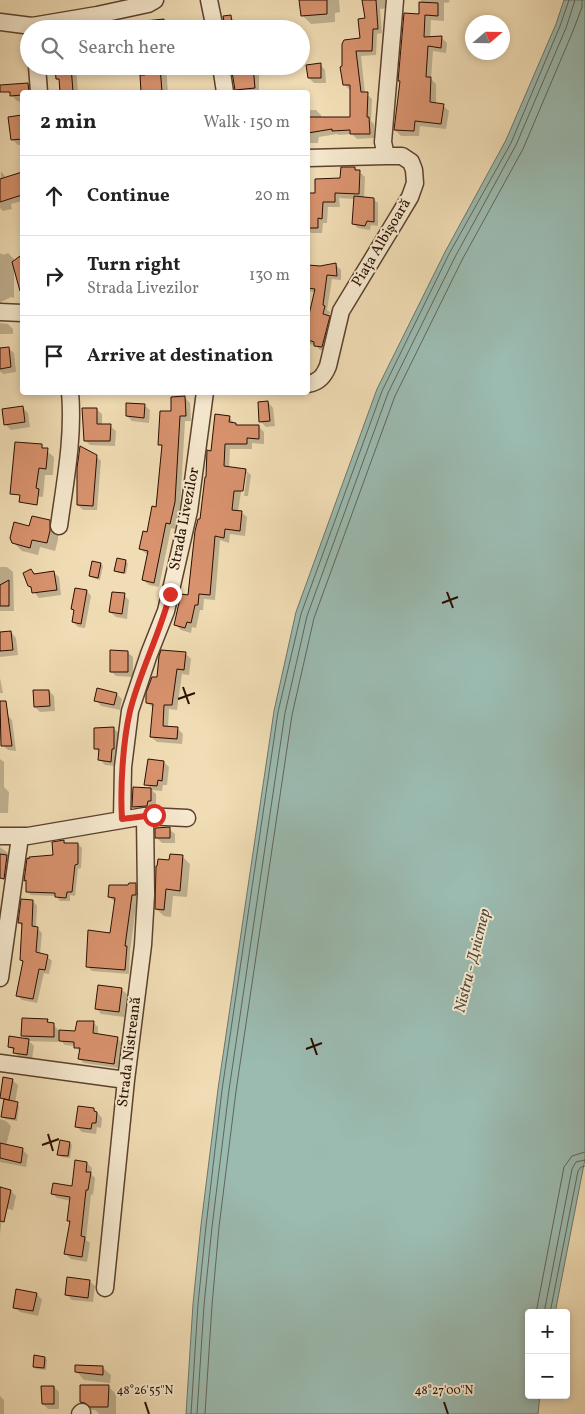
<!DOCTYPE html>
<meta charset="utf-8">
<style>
body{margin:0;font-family:Vollkorn,serif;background:#f6f6f6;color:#222}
.controls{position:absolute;right:15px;bottom:15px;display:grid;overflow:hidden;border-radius:5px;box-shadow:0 2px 8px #0003}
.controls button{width:45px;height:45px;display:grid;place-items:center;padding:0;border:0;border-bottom:1px solid #e0e0e0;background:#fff;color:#222;font:25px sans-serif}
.compass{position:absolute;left:465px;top:15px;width:45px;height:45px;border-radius:50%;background:#fff;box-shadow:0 2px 8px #0003;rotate:70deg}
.stop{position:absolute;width:15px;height:15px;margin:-11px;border:4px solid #d93025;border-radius:50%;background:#fff}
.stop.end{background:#d93025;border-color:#fff;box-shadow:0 1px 5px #0008}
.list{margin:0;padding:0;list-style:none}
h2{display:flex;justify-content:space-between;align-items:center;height:65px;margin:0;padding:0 20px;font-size:21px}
h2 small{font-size:16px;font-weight:400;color:#767676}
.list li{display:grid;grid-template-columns:32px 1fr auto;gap:15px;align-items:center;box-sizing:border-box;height:80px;padding:0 20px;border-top:1px solid #e0e0e0}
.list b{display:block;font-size:19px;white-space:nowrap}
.list p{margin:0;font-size:16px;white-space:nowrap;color:#767676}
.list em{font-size:16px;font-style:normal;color:#767676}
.icon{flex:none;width:28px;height:28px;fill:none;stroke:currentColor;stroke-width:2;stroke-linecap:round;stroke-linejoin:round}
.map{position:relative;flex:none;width:585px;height:1414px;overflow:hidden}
.search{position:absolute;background:#fff;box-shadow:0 2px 8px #0003;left:20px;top:20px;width:290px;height:55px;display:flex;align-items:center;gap:12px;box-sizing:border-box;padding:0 18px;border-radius:28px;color:#767676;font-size:19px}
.panel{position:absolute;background:#fff;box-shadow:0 2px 8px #0003;left:20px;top:90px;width:290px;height:305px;border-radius:5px}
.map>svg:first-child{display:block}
.water{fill:#9bbbb1;stroke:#6d756a}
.shadow{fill:#0003}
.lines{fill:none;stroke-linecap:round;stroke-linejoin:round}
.shore{stroke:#626458;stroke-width:1}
.building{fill:#d9936e;stroke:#290d00}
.minor-casing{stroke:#5b412d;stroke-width:19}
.minor{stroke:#f6e9cf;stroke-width:16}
.route{stroke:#d93025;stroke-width:6}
.ticks{fill:none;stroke:#290d00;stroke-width:2}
.labels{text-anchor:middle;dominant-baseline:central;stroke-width:4;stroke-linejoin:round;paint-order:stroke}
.street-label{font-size:15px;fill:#290d00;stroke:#f6e9cf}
.water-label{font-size:16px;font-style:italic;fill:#514a3e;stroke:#f6e9cf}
.ticks-label{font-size:12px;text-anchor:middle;fill:#290d00;stroke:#f6e9cf;stroke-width:4;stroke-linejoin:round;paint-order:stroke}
</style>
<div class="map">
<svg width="585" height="1414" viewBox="0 0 585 1414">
<rect width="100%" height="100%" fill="#f1ddb5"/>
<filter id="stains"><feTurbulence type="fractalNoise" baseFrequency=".004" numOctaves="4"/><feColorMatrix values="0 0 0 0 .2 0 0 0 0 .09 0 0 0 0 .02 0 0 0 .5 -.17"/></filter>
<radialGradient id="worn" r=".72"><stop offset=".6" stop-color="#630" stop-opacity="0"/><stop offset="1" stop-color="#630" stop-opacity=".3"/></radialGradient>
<!-- water -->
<path class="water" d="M564,0H585V1159L555,1313H529V1395H540L538,1414H186L193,1304L201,1225L218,1089L274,711L296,612L377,389L445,252L506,140L556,24Z"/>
<!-- shadow -->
<path class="shadow" d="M301,0H339L340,12L335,13V22L311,24L303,16Z
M364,0H387L388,8L380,9L382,33L377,34L376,55L361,56L365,93L372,99L371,121L374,124V138L357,139L352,134L338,135L337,134L319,137L318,143H308V110H316L321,115V119L352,118L351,89H349L344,84L342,68L362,39L366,19Z
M421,0H449L450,2L444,3V21L431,20L430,38H442L447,43L446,53L433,51L431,79L436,84V104L443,106L449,111L446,129L420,126L419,136H401L395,130L420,16Z
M230,16L236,22L237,29H228L226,26Z
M164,20L169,26V29H150Z
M320,64L325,70L326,83H314L309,78Z
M56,66H85L76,67L78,92H62L61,82L57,78Z
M146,66H166L168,92H142L141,76H146Z
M232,66H259V92H239L236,89Z
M28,84L33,90V92H22V106L19,101H17L11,95Z
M22,117V145H18L13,140L10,118Z
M355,168L365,177L364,198L373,199L378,203V226L371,225L370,230L358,228L353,223L355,199L339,198L340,207H328L327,223H323L322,233H311L308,229V195L316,194L342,179Z
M1,171L6,178L22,174V201L11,204L12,209L3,211L0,208Z
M1,253L3,255L8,253L14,259V262L20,258L22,260V295L14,270V298L11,297L1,302L0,311V254Z
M336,265L341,270V280L332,279L327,310L330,312L328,317L334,322L327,352L320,350L315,345L308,344V321L315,293L308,290V267Z
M0,323L8,324L13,329V334H0Z
M8,348L14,353L16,372L3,374L0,371V349Z
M184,397L190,403L191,421H185L180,508L175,529L171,528L159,587L149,585L143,580L148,555L140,549L158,508L163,448L160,444L173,412Z
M268,402L273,408L275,426L266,427L261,422Z
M144,405L150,410L149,423L132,421L127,416Z
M22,407L28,413L30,427L11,430L5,424Z
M96,409L102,414V425L110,426L116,431L115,446L90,445L85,440Z
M229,417L237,426L259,427L264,432V444L252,443V449H230L229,468L245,470L251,475L248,496H244L247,473H244L238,511L241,512L247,517L245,536L230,534L229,543L220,540L215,600L204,599L203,610H200L196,628L192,627L191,633L181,630L176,625L189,596L212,452Z
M41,446L54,457L53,475H45L43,497L19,494Z
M96,456L101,461L97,510H83L78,505Z
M49,522L58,530V540L55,551L40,547L38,555L22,551L13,542L30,528Z
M126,561L128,564L126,574L118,573L116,570Z
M101,564L103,566L100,580L93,578L90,576Z
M0,567H7L13,572L14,611H0Z
M31,570L36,575L53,572L59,577L61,595L39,598L29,586Z
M87,591L91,596L85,628L78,627L73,622L75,611L72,609Z
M124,595L129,600L127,619L116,617L110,612Z
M11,632L16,638L18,655L0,657V633Z
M127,652L133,657V677L116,676L111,671Z
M185,653L191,659L189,675L182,674L177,710L169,709L168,728H177L183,734L182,744L157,742L151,737L154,708L147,703L158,679Z
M0,678L3,693H0Z
M49,691L54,696L55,711L40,712L35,707Z
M117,694L122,699L120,710L101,706L96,700Z
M7,715L12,720L16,751L8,750L3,745V738H0V719H4Z
M114,729L119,733V753L116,766L105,765L100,760V753L96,749Z
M0,759L4,762V787L9,792L8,813H0Z
M164,762L169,767L167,785H163L162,791L152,790L156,794V806H152V811L139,812L133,807L151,789L146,784Z
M169,829L175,834V843H162L157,838Z
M64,841L67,845L78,844L82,848L81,868L78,869L75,896L70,895V901H60L56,896L31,895L27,891V882L25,880L54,856Z
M0,847L8,853L7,879L0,878Z
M183,857L190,864L187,897L173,896L171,917L164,916L156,909L171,861Z
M135,884L140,889V899H137L130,951L129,974L92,971L87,966L111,934L115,902L109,897Z
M33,901L37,906L36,927L42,933L40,954L47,956L52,961L49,974L44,973L37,1003L22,1000L17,995L24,963L21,960L23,927L19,923Z
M121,989L127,994L124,1017L101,1014L96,1008Z
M47,1021L50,1024H53L59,1031L76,1033L94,1023L98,1027V1035L117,1038L122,1043L118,1068L84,1063L79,1059L81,1053L75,1046L65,1045L59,1039L58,1042L29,1041L34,1046L32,1059L20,1058L9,1046L27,1040L23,1036Z
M12,1080L18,1085L15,1103L19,1106L17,1121L5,1119L3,1116L5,1101L1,1097Z
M94,1109L102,1118L101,1128L97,1127L96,1134L82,1132L77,1127Z
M0,1119L6,1121L11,1126L6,1146L23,1150L28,1155L26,1167L0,1162Z
M70,1143L72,1145L70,1158L61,1157L59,1154Z
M87,1163L92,1168L91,1174L95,1178L93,1195L91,1194L86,1240L90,1243L87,1262L71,1259L66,1254L71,1223L68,1221L71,1201L57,1198L52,1193L73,1188Z
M0,1186L11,1191L16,1196L13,1210L3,1208L0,1235Z
M89,1281L95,1286L93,1302L72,1300L66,1294Z
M37,1294L42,1300L38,1316L20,1312L14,1307Z
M45,1358L47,1360L46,1370L36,1369L34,1366Z
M102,1367L111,1375L110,1383L84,1380L76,1371Z
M108,1386L116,1394V1414H99L95,1410H89L81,1402Z
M54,1387L59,1392V1409H48L43,1404Z
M0,1396L4,1400V1414H0Z"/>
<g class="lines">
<!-- shore -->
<path class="shore" d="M536,1313L564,1167L572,1156L585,1152
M544,1313L572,1169L576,1162L585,1160
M550,1313L578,1171L581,1167L585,1166
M191,1414L198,1304L206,1226L222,1090L278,712L301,614L382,391L449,254L511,143L560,26L569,0
M197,1414L204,1305L212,1227L229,1090L285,713L307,616L388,393L455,257L516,145L566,28L575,0
M205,1414L212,1305L219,1227L236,1091L292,715L314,618L395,396L462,260L523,149L573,31L582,7V0"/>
</g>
<!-- building -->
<path class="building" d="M299,0H327V14L301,16Z
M362,0H376L378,29H373L372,51H356L361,92H368L367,117H369L370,134H350V130L332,131V129L308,133V117H350V85H343L340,67L342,66V44L344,40L360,38L358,19L365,18Z
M419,2L438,3V16L425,15L424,37L442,36L441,48L428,46L426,77H431L430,102L444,104L441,124L415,121L414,131L394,130L400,81H398L404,13L419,14Z
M231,15L232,26L225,27L223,16Z
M164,19L165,29H135V22Z
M321,63V78H308L306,65Z
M71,66L73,92H60L59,79H56L55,68Z
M144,66H160L162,92H141L140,75H145Z
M231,66H253L255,88L235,90Z
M28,83L29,92H22V95L10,96V92H0V85Z
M22,115V139L11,140L8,117Z
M341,167H355V170H360L359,194L335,193V202H323L322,219L318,218V228H308V193H315V179L340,178Z
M22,172V195L0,202V179Z
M354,196L374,198V222L367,221L365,226L352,224Z
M20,256L22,264V290L20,291L12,262Z
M336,263L337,276L327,275L323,305L325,306L323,314L330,316L322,347L314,346V342L308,340V319L315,289L308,288V265L320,266Z
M9,347L11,367L0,369V348Z
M185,396L186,416H180L175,502L170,524L166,523L154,583L142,580L148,551L139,549L143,531L147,532L152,506L156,507L162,445H158L160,411H171V397Z
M268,401L270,421L259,422L258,402Z
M126,403L145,404L144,418L126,416Z
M23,406L25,422L4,425L2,409Z
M82,408H97V424H111L110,441H84Z
M215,414L230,416L229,422L236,423V425H259V439L247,438V444H225L224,466L246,469L243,491H234L232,510L242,511L240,531L225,529L224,538L215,536L210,595L199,594L198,605H195L191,623L187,622L185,628L174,625L181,594L188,595L195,531L198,519H200L205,477H206L207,450L211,451Z
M15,442L42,444V448H48L46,469L39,468L36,488L39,489L37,505L19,502L20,495L10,494Z
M80,446L97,455L93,506L77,505V468Z
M32,516L50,520V531L47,543L32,540L30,548L12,543L10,538L14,522L29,526Z
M117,558L126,560L124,573L114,571Z
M92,561L101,563L98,578L89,576Z
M31,569L34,574L54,571L57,590L32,593L31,587L28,586L23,573Z
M9,580V606H0V585Z
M75,588L87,590L81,624L72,622L74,610L71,609Z
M112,592L125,593L122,614L109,612Z
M11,631L13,650L0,651V632Z
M110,650L128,651V672H110Z
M161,650L186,652L184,670L177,669L172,705H164L163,726L178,727L177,739L150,737L153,704L146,703V693L152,677H157L159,656Z
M97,688L117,693L114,705L94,701Z
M33,690H49L50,706L34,707Z
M0,701H6L12,746H1Z
M114,727V749H112L111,762L98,760L99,749H94V728Z
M148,759L164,761L162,781L158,780L157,786L144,785Z
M133,787L151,788V801H148L147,806L132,807Z
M170,827V838H155V828Z
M64,840V843H78V864L75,865L72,892H67L66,898L55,897V893L26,892V880L24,881L27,858L29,859V857L53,855L52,842Z
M0,854L7,855L4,879L0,878Z
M170,854L183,855L180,891L166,889L164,910L155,909L156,866H157L158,859L169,860Z
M129,883H136V895H132L125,946H127L125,970L86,967L88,930L110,933L115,898L108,897L109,885H128Z
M21,899L33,900L32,926L38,927L36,952L48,955L45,970L39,969L33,999L16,996L23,961L20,960L22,923H18Z
M98,985L122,988L119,1012L95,1009Z
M22,1018L48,1019L47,1022L54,1023V1037L21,1036Z
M77,1021H94L93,1033L118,1037L114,1064L78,1059L80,1048H74V1042L59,1041V1030L75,1031Z
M9,1036L29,1039L27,1055L13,1053L14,1048L8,1047Z
M3,1077L13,1079L9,1100L0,1098Z
M4,1099L18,1102L15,1119L1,1117Z
M78,1106L94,1108V1111L97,1112L96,1123H92L91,1129L75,1127Z
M60,1140L70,1142L68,1156L57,1155Z
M0,1143L23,1148L21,1163L0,1158Z
M75,1160L87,1162L86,1172H91L88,1190H86L81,1236L85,1237L82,1257L64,1254L70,1221H67L70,1197L51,1194L53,1183L72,1186Z
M0,1187L11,1190L4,1222L0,1221Z
M67,1277L90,1280L88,1298L65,1295Z
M16,1289L37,1293L33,1311L13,1308Z
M34,1355L45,1357L44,1368L33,1367Z
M75,1365L103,1366V1375L75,1372Z
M80,1385H109L108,1407H90L85,1403L80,1402Z
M41,1386H54V1404H42Z"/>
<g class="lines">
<!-- minor casing -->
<g class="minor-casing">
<path id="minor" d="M209,0L215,29
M0,22L32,26L97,15L148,4L155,0
M37,66L39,92
M221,66L225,92
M308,158L386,156
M0,312L22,313
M308,384C319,382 324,376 328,366L341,311L395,222L410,197L415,183L414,170L411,162L402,156H386L383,142L395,0
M59,526C65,482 74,437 70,392
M122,819L123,767L130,711L149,654L166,611L170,594L189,511L205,392
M0,836H28L145,816L187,818
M0,978L20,837
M0,1063L126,1080
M105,1288L126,1080L143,945L146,895L145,816
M80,1414L82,1412"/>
</g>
<!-- minor -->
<use href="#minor" class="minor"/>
</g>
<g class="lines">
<!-- route -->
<path class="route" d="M154,815L122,819C120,788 123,741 130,711C140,671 160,634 170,594"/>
</g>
<!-- ticks -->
<path class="ticks" d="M447,592L453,608M442,603L458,597M183,687L189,704M178,699L195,693M311,1038L317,1055M306,1049L322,1043M48,1134L53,1151M42,1145L59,1139M145,1402L149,1414M444,1402L448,1414"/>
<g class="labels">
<!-- street labels -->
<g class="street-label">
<text transform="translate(382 243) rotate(-59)">Piața Albișoară</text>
<text transform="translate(185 519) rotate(-79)">Strada Livezilor</text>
<text transform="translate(130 1052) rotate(-83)">Strada Nistreană</text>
</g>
<!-- water labels -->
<g class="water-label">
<text transform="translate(473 961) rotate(-76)">Nistru - Дністер</text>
</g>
</g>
<g class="ticks-label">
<text x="145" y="1394">48°26'55"N</text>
<text x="444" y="1394">48°27'00"N</text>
</g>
<rect width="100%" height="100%" filter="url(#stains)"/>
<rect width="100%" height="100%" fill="url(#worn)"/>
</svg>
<div class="controls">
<button>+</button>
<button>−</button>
</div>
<svg class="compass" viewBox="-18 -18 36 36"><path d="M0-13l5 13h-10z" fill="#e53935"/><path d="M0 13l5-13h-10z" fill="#767676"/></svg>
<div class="stop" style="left:154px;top:815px"></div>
<div class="stop end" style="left:170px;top:594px"></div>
<div class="search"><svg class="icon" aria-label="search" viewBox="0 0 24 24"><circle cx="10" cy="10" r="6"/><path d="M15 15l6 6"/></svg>Search here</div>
<section class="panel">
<h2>2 min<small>Walk · 150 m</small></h2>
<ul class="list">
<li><svg class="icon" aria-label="ahead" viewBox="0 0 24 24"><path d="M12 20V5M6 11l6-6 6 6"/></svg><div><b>Continue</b></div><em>20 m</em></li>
<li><svg class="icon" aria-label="right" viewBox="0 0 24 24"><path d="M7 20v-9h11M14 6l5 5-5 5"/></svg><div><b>Turn right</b><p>Strada Livezilor</p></div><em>130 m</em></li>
<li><svg class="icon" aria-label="arrive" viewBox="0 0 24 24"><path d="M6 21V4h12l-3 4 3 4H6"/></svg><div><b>Arrive at destination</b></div></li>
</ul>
</section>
</div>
